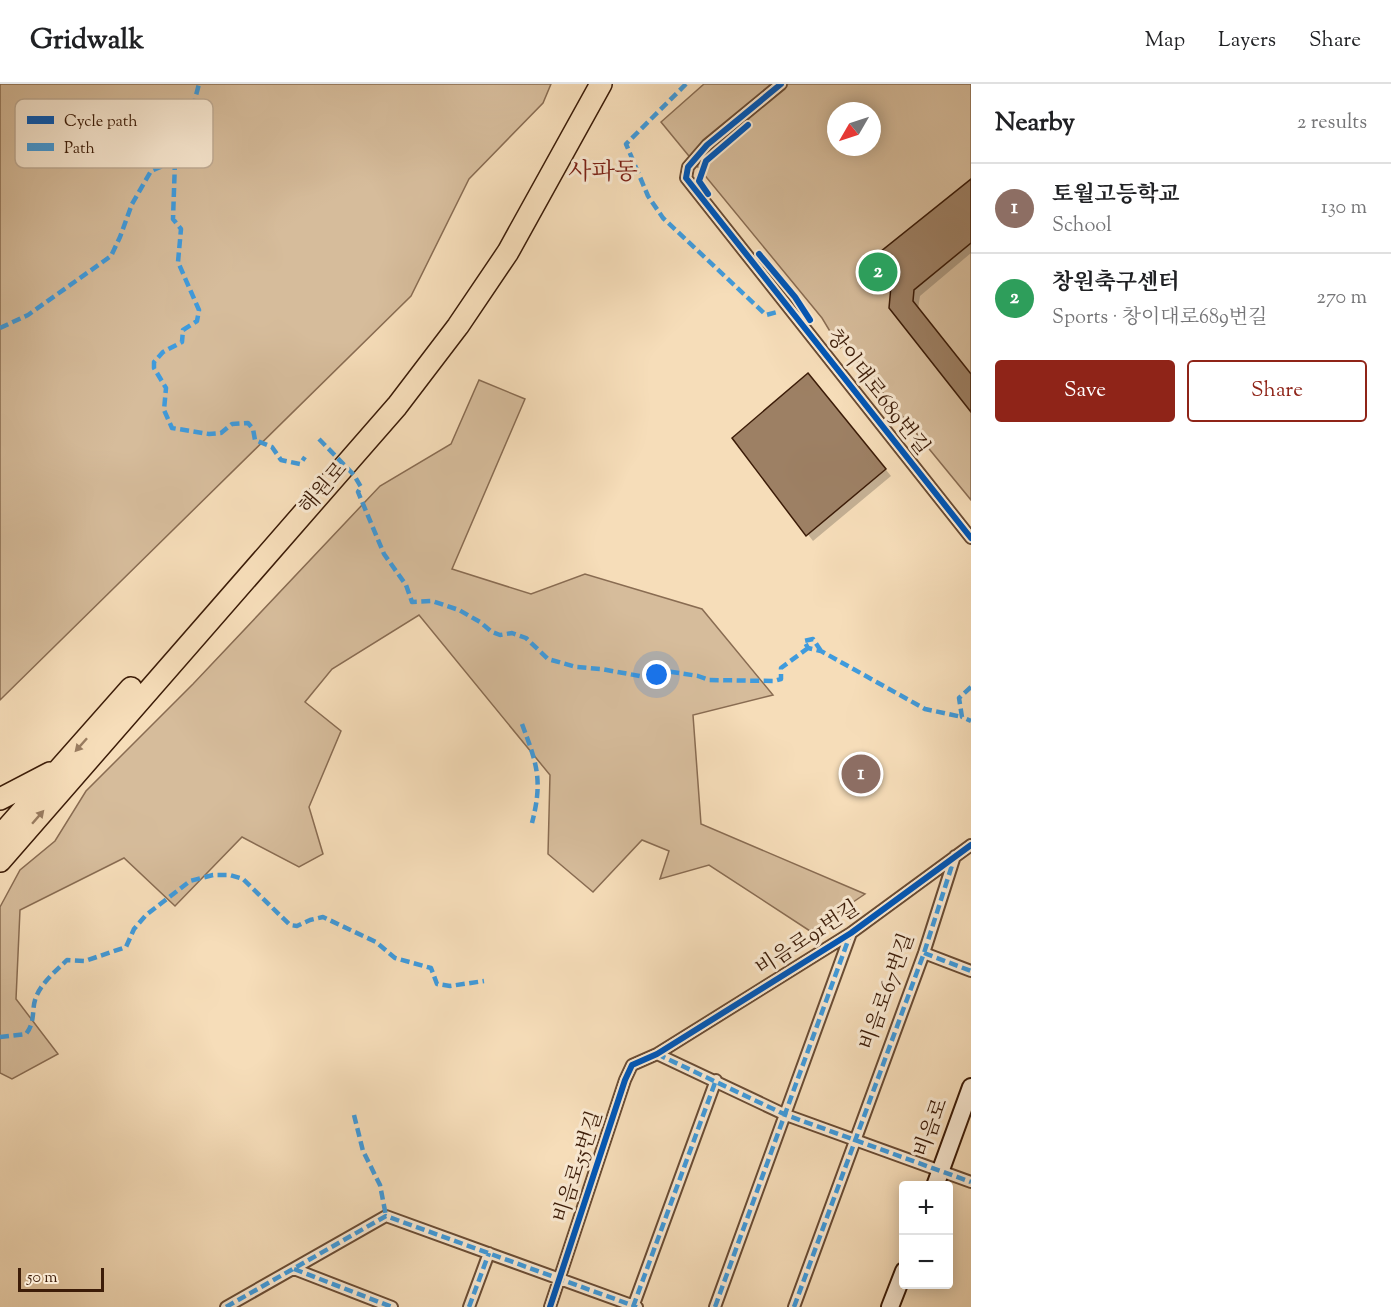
<!DOCTYPE html>
<meta charset="utf-8">
<style>
body{margin:0;font-family:"Sorts Mill Goudy","Noto Serif KR",serif;background:#f6f6f6;color:#202124}
.controls{position:absolute;right:18px;bottom:18px;display:grid;overflow:hidden;border-radius:6px;box-shadow:0 3px 15px #0003}
.controls button{width:54px;height:54px;display:grid;place-items:center;padding:0;border:0;border-bottom:2px solid #e0e0e0;background:#fff;color:#202124;font:30px sans-serif}
.compass{position:absolute;left:827px;top:18px;width:54px;height:54px;border-radius:50%;background:#fff;box-shadow:0 3px 15px #0003;rotate:231deg}
.scale{position:absolute;left:18px;bottom:15px;width:86px;box-sizing:border-box;padding-left:6px;border:3px solid #3c1c08;border-top:0;font-size:16px;line-height:21px;white-space:nowrap;color:#3c1c08;-webkit-text-stroke:4px #f9e9d2;paint-order:stroke}
.you{position:absolute;left:657px;top:591px;width:21px;height:21px;margin:-15px;border:4px solid #fff;border-radius:50%;background:#1a73e8;box-shadow:0 0 0 9px #1a73e833}
.badge{display:grid;place-items:center;width:39px;height:39px;border-radius:50%;background:#8f2418;color:#fff;font-size:20px;font-weight:700}
.pin{position:absolute;translate:-50% -50%;border:3px solid #fff;box-shadow:0 2px 6px #0006}
.list{margin:0;padding:0;list-style:none}
h2{display:flex;justify-content:space-between;align-items:center;height:78px;margin:0;padding:0 24px;font-size:26px}
h2 small{font-size:20px;font-weight:400;color:#757577}
.list li{display:grid;grid-template-columns:39px 1fr auto;gap:18px;align-items:center;box-sizing:border-box;height:90px;padding:0 24px;border-top:2px solid #e0e0e0}
.list b{display:block;font-size:22px;white-space:nowrap}
.list p{margin:0;font-size:20px;white-space:nowrap;color:#757577}
.list em{font-size:20px;font-style:normal;color:#757577}
.actions{display:flex;gap:12px;padding:18px 24px}
.actions a{flex:1;padding:14px 0;border:2px solid #8f2418;border-radius:6px;text-align:center;font-size:21px;color:#8f2418}
.actions .main{background:#8f2418;color:#fff}
.map{position:relative;flex:none;width:971px;height:1223px;overflow:hidden}
header{display:flex;align-items:center;gap:36px;box-sizing:border-box;height:84px;padding:0 30px;background:#fff;border-bottom:2px solid #e0e0e0}
header strong{font-size:28px}
nav{display:flex;gap:33px;margin-inline-start:auto;font-size:21px}
main{display:flex}
aside{flex:1;background:#fff}
.map>svg:first-child{display:block}
.green{fill:#d6bc9b;stroke:#896c52;stroke-width:1.5;fill-rule:evenodd}
.shadow{fill:#0003}
.building{fill:#9d8064;stroke:#3c1c08;stroke-width:1.5}
.lines{fill:none;stroke-linecap:round;stroke-linejoin:round}
.street-casing{stroke:#6a4c34;stroke-width:14}
.secondary-casing{stroke:#3c1c08;stroke-width:20}
.highway-casing{stroke:#3c1c08;stroke-width:24}
.street{stroke:#f9e9d2;stroke-width:10}
.secondary{stroke:#f9e9d2;stroke-width:16}
.highway{stroke:#f6ddb9;stroke-width:21}
.quiet{stroke:#3f9bdd;stroke-width:4.5;stroke-dasharray:9 4.5;stroke-linecap:butt}
.cycleway-casing{stroke:#f9e9d2;stroke-width:10}
.cycleway{stroke:#0057b8;stroke-width:6}
.oneway{fill:#997c60}
.labels{text-anchor:middle;dominant-baseline:central;stroke-width:6;stroke-linejoin:round;paint-order:stroke}
.street-label{font-size:21px;fill:#3c1c08;stroke:#f9e9d2}
.quarter-label{font-size:24px;fill:#7a1f14;stroke:#f9e9d2}
.key{fill:#f9e9d2;stroke:#c0ac95;stroke-width:1.5}
.key-label{font-size:16px;fill:#3c1c08}
</style>
<header>
<strong>Gridwalk</strong>
<nav><a>Map</a><a>Layers</a><a>Share</a></nav>
</header>
<main>
<div class="map">
<svg width="971" height="1223" viewBox="0 0 971 1223">
<rect width="100%" height="100%" fill="#f6ddb9"/>
<filter id="stains"><feTurbulence type="fractalNoise" baseFrequency=".00333" numOctaves="4"/><feColorMatrix values="0 0 0 0 .2 0 0 0 0 .09 0 0 0 0 .02 0 0 0 .5 -.17"/></filter>
<radialGradient id="worn" r=".72"><stop offset=".6" stop-color="#630" stop-opacity="0"/><stop offset="1" stop-color="#630" stop-opacity=".3"/></radialGradient>
<!-- green -->
<path class="green" d="M0,0H551L543,19L469,95L411,212L0,616Z
M704,0H971V416L844,261L840,264L822,234L661,38ZM836,27H872V63H836Z
M479,296L525,315L452,485L531,510L585,490L702,525L773,611L693,631L701,740L865,810L810,847L709,781L660,795L669,767L642,756L593,808L548,770L550,691L419,531L332,585L305,618L341,647L309,723L323,770L299,783L242,753L175,822L124,774L20,826L16,915L58,970L12,995L0,989V823L20,786L55,757L86,707L193,600L380,402L451,360Z"/>
<!-- shadow -->
<path class="shadow" d="M971,97V169L920,212L918,225L971,291V325L891,224Z
M814,297L891,392L813,457L734,354Z"/>
<!-- building -->
<path class="building" d="M971,95V159L914,206L913,217L971,290V328L889,224L891,202L870,176Z
M808,289L886,385L806,452L732,354Z"/>
<g class="lines">
<!-- street casing -->
<g class="street-casing">
<path id="street" d="M781,0L707,61L688,83L686,94L971,454
M924,869L971,887
M657,970L786,1031L971,1098
M294,1185L392,1223
M226,1223L386,1132L637,1223
M469,1223L489,1169
M550,1223L625,996L632,981L657,970L851,849L971,761
M633,1223L716,996
M715,1223L851,849
M794,1223L924,869L955,772"/>
</g>
<!-- secondary casing -->
<g class="secondary-casing">
<path id="secondary" d="M935,1102L971,1003
M890,1223L904,1187"/>
</g>
<!-- highway casing -->
<g class="highway-casing">
<path id="highway" d="M0,715L50,689
M0,752L131,604
M0,777L397,322L458,242L508,168L601,0"/>
</g>
<!-- street -->
<use href="#street" class="street"/>
<!-- secondary -->
<use href="#secondary" class="secondary"/>
<!-- highway -->
<use href="#highway" class="highway"/>
<!-- quiet -->
<path class="quiet" d="M686,0L626,60L648,112L663,134L766,231L777,228
M175,77L173,135L181,145L178,178L199,226L197,237L183,246L182,258L163,268L154,278V284L166,304L164,326L172,344L209,350L221,349L232,340L248,339L253,345L255,356L272,363L281,376L300,380L305,373
M0,244L28,231L111,172L120,153L132,120L151,87L175,77L176,70L182,64L199,0
M319,355L354,391L361,403L358,408L384,470L406,501L412,518L432,517L459,526L480,538L492,548L500,551L512,549L526,554L548,575L576,583L601,585L640,592H653L666,587L698,592L709,596L774,597L781,595V584L808,564
M821,567L813,555L804,557L808,564L821,567L925,625L962,633
M971,603L959,614L962,633L971,637
M522,640C537,680 543,696 532,739
M924,869L971,887
M0,953L26,950C36,937 31,926 36,913C42,898 56,887 67,876L85,877L126,863L134,845L146,831L190,797L213,791H230L243,795L290,841L297,842L310,836L323,833L376,858L395,874L431,884L437,900L450,902L484,897
M657,970L786,1031L971,1098
M354,1031L363,1067L380,1101L386,1132
M294,1185L392,1223
M226,1223L386,1132L637,1223
M469,1223L489,1169
M633,1223L716,996
M715,1223L850,851
M794,1223L924,869L954,775"/>
<!-- cycleway casing -->
<g class="cycleway-casing">
<path id="cycleway" d="M781,0L707,61L688,83L686,94L971,454
M708,110L699,97L706,77L748,41
M759,170L795,213L810,236
M550,1223L625,996L632,981L657,970L851,849L971,761"/>
</g>
<!-- cycleway -->
<use href="#cycleway" class="cycleway"/>
</g>
<!-- one-way arrows -->
<defs><path id="oneway-solid" d="M-6-.8H1V-3.2L6.5 0L1 3.2V.8H-6Z" transform="scale(1.5)"/></defs>
<g class="oneway">
<use href="#oneway-solid" transform="translate(81 661) rotate(132)"/>
<use href="#oneway-solid" transform="translate(38 733) rotate(-49)"/>
</g>
<g class="labels">
<!-- street labels -->
<g class="street-label">
<text transform="translate(877 309) rotate(52)">창이대로689번길</text>
<text transform="translate(324 405) rotate(-49)">해원로</text>
<text transform="translate(808 855) rotate(-33)">비음로91번길</text>
<text transform="translate(888 908) rotate(-70)">비음로67번길</text>
<text transform="translate(932 1044) rotate(-70)">비음로</text>
<text transform="translate(579 1083) rotate(-72)">비음로55번길</text>
</g>
<!-- quarter labels -->
<g class="quarter-label">
<text x="603" y="89">사파동</text>
</g>
</g>
<!-- legend -->
<rect x="15" y="15" width="198" height="69" rx="9" class="key"/>
<rect x="27" y="32" width="27" height="8" fill="#0057b8"/>
<rect x="27" y="59" width="27" height="8" fill="#3f9bdd"/>
<g class="key-label">
<text x="64" y="42">Cycle path</text>
<text x="64" y="69">Path</text>
</g>
<rect width="100%" height="100%" filter="url(#stains)"/>
<rect width="100%" height="100%" fill="url(#worn)"/>
</svg>
<div class="controls">
<button>+</button>
<button>−</button>
</div>
<svg class="compass" viewBox="-18 -18 36 36"><path d="M0-13l5 13h-10z" fill="#e53935"/><path d="M0 13l5-13h-10z" fill="#757577"/></svg>
<div class="scale">50 m</div>
<div class="you"></div>
<div class="pin badge" style="left:861px;top:690px;background:#8d6e63">1</div>
<div class="pin badge" style="left:878px;top:188px;background:#2e9e5b">2</div>
</div>
<aside>
<h2>Nearby<small>2 results</small></h2>
<ul class="list">
<li><span class="badge" style="background:#8d6e63">1</span><div><b>토월고등학교</b><p>School</p></div><em>130 m</em></li>
<li><span class="badge" style="background:#2e9e5b">2</span><div><b>창원축구센터</b><p>Sports · 창이대로689번길</p></div><em>270 m</em></li>
</ul>
<div class="actions"><a class="main">Save</a><a>Share</a></div>
</aside>
</main>
